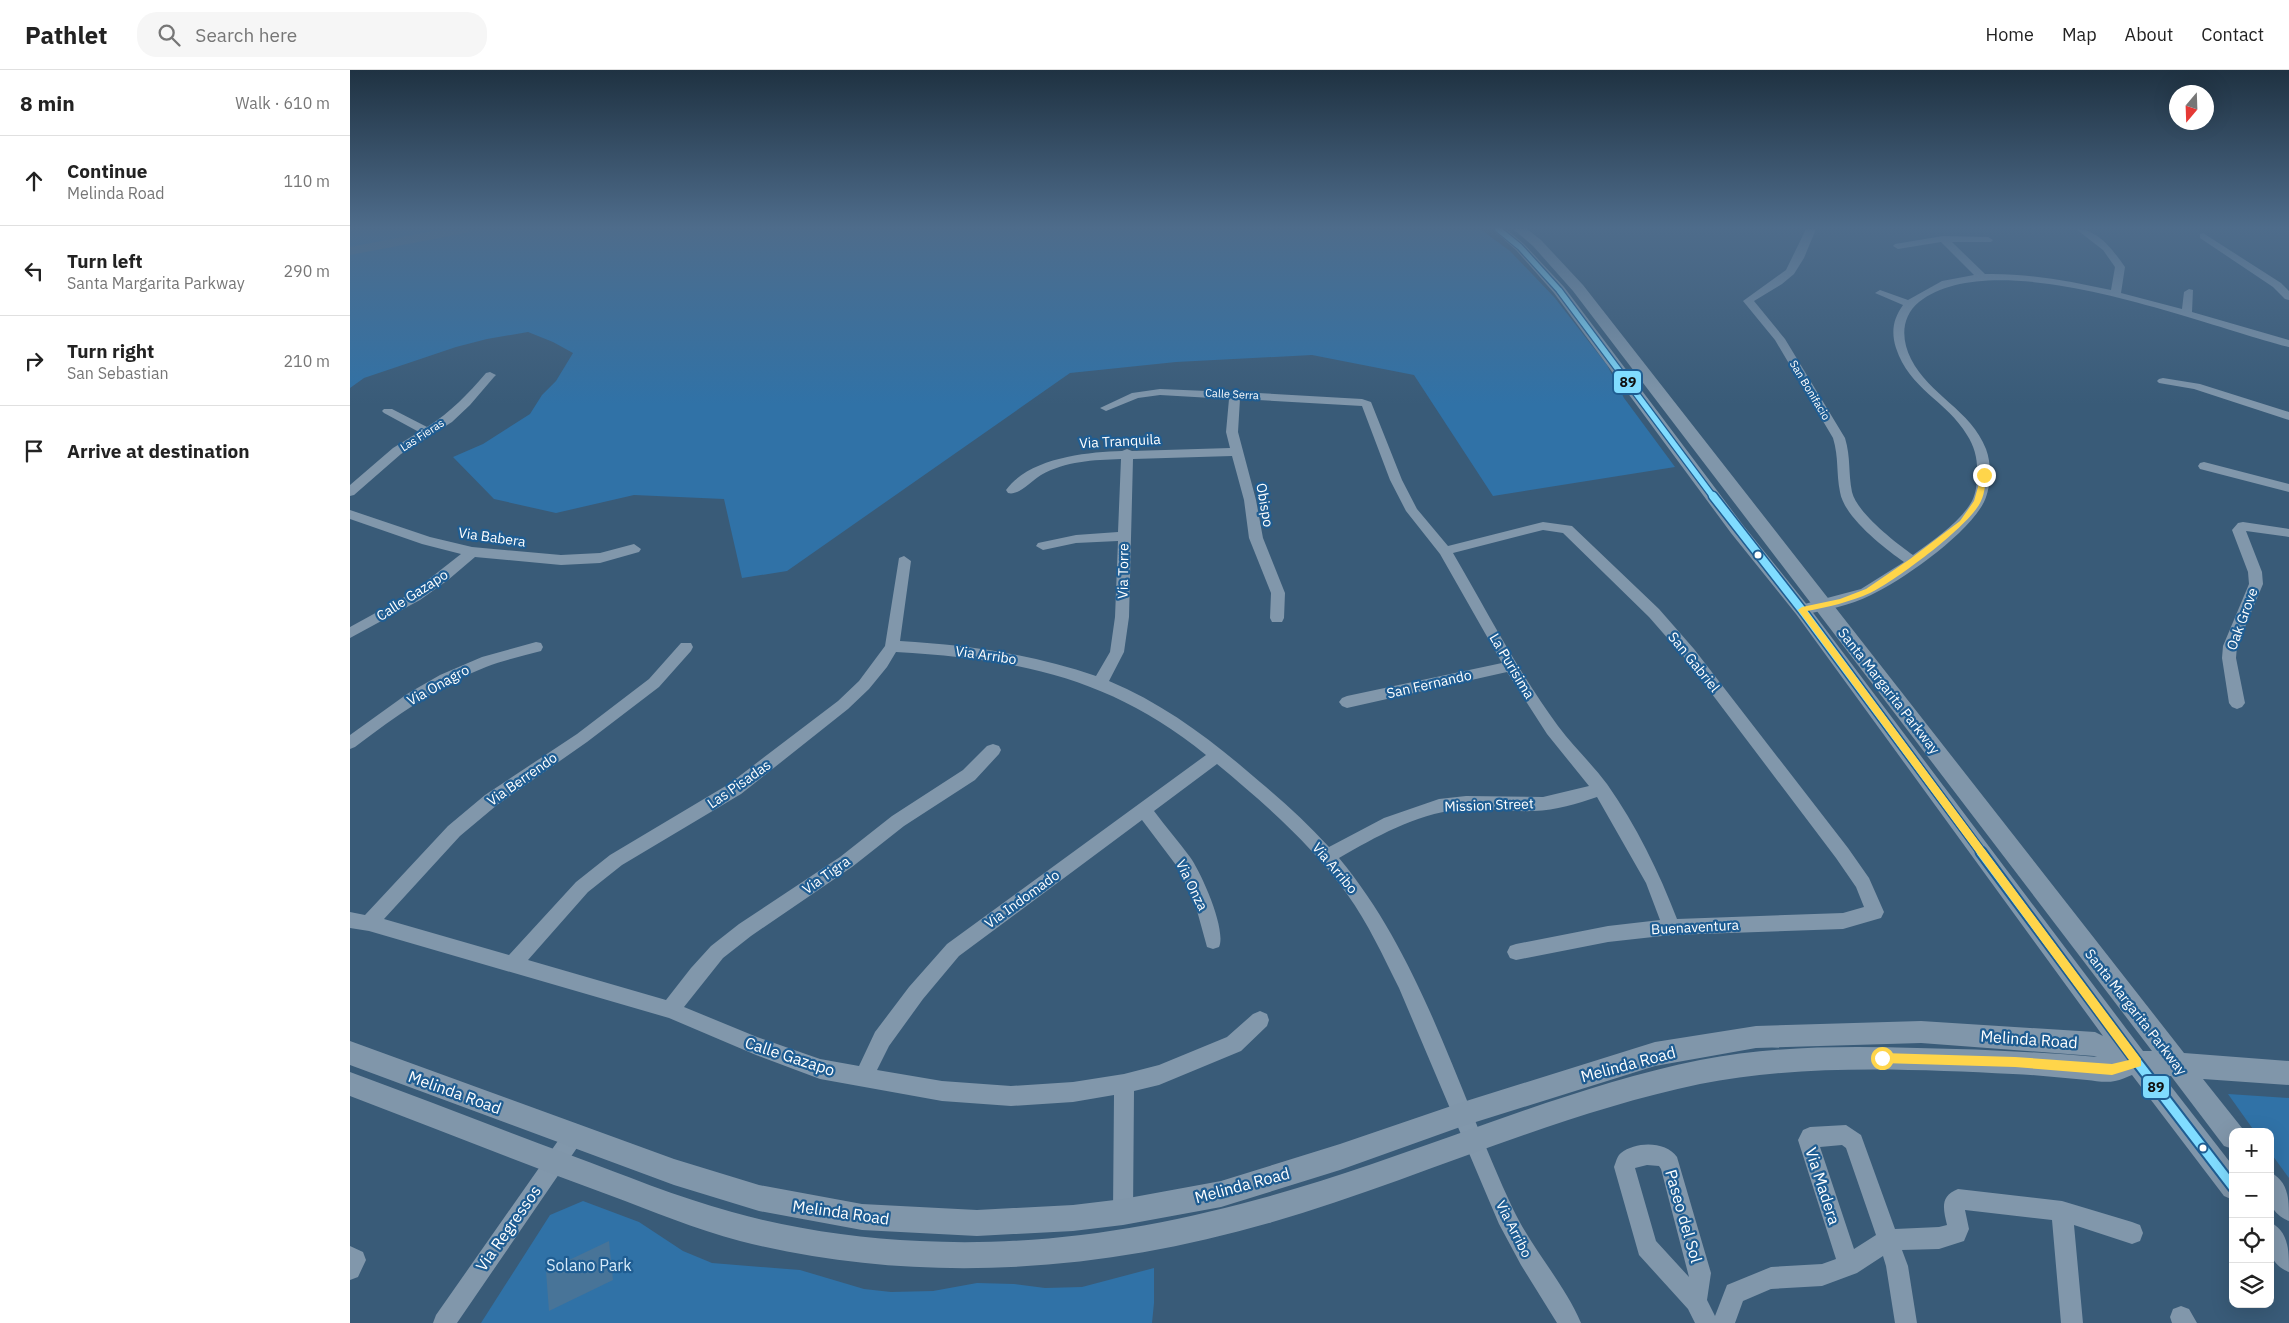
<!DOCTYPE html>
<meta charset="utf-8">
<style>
body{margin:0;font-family:"IBM Plex Sans",sans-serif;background:#f6f6f6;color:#222}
.controls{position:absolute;right:15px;bottom:15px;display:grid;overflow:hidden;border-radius:10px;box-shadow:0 5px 20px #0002}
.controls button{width:45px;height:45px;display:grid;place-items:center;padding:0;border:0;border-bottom:1px solid #e0e0e0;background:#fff;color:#222;font:25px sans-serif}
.compass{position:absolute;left:1819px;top:15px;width:45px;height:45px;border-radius:50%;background:#fff;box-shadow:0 5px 20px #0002;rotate:199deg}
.stop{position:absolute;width:15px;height:15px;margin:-11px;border:4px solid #ffd54a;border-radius:50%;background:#fff}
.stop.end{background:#ffd54a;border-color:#fff;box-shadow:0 1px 5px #0008}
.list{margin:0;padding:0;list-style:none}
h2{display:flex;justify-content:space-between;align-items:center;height:65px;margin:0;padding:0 20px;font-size:21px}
h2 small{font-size:16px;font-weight:400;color:#767676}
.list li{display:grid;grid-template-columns:32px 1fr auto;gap:15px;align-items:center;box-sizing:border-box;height:90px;padding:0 20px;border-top:1px solid #e0e0e0}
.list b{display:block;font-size:19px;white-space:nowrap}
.list p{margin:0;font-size:16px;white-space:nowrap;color:#767676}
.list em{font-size:16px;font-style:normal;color:#767676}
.icon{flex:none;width:28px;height:28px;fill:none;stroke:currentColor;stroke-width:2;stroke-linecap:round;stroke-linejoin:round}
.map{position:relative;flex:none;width:1939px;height:1253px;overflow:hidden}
header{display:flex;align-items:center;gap:30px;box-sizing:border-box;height:70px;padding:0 25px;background:#fff;border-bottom:1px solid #e0e0e0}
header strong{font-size:24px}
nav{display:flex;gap:28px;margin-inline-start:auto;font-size:18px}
.search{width:350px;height:45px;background:#f6f6f6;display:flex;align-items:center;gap:12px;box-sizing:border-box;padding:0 18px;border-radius:20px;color:#767676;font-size:19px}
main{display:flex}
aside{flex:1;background:#fff}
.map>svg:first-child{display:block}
.green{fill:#3072a7}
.water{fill:#487498}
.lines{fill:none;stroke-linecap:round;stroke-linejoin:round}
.river{fill:#487498;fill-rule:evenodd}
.minor{fill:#8197ab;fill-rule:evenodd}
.major{fill:#8096aa;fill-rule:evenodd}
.bus-1-far2-casing{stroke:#1f5d92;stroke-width:8}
.bus-1-far1-casing{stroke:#1f5d92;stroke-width:11}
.bus-1-casing{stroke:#1f5d92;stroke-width:13}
.bus-1-far2{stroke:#80dcff;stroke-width:5.5}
.bus-1-far1{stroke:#80dcff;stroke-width:8}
.bus-1{stroke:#80dcff;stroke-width:9}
.route{fill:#ffd54a}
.bus-dot{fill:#fff;stroke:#1f5d92;stroke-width:2}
.labels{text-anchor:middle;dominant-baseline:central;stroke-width:4.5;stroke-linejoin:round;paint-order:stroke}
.far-street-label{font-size:11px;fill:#fff;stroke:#1f5d92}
.street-label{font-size:14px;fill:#fff;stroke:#1f5d92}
.near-street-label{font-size:16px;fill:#fff;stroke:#1f5d92}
.near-park-label{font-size:16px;fill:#d6eafa;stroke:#1f5d92}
.line-badge{stroke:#1f5d92;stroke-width:2}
.pale-badge-label{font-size:14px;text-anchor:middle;font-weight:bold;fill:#111}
</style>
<header>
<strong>Pathlet</strong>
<div class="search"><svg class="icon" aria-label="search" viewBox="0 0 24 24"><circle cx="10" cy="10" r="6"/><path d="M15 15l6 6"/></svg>Search here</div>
<nav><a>Home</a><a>Map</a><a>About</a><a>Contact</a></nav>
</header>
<main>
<aside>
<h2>8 min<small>Walk · 610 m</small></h2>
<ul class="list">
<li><svg class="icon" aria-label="ahead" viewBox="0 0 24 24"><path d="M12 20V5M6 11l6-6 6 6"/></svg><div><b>Continue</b><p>Melinda Road</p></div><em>110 m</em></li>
<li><svg class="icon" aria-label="left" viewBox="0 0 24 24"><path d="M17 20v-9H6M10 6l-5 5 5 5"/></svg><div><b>Turn left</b><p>Santa Margarita Parkway</p></div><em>290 m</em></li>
<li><svg class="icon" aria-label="right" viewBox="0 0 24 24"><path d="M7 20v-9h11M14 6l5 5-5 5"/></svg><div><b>Turn right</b><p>San Sebastian</p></div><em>210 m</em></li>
<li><svg class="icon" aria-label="arrive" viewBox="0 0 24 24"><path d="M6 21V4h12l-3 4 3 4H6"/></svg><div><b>Arrive at destination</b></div></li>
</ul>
</aside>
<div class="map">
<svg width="1939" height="1253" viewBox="0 0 1939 1253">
<rect width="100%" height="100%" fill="#395b78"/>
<!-- green -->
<path class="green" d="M0,159H1130L1160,181L1205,228L1257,295L1274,328L1325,397L1143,426L1064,305L962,285L826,292L720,303L437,501L392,508L374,429L284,425L206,443L144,429L103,387L133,374L180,344L192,325L206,311L223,283L203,272L178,262L137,269L106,277L14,308L0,318Z
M1878,1024L1939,1028V1108L1920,1082V1062H1905Z
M233,1131L289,1152L333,1181L362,1193L450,1200L514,1219L541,1222L583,1221L627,1213L664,1214L695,1218L732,1217L804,1198V1233L802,1253H131L200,1145Z"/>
<!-- water -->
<path class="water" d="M259,1171L263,1210L199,1241L196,1201Z"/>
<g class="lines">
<!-- river -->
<path class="river" d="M94,159H123L116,163L0,185V177Z"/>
<!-- minor -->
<path class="minor" d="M1456,159H1466L1454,188L1444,204L1432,214L1404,231L1435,269L1495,368C1501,388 1498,403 1502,422C1507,443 1546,473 1563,485C1583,470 1610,453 1622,431C1626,423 1627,414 1627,405C1628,391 1625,377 1617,365C1597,331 1559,319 1546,278C1541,262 1543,249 1553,235L1525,223L1530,220L1558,230L1592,211L1624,205L1591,172L1548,179L1543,176L1545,174L1593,166L1638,167L1643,170L1641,172H1602L1635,204C1678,203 1719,211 1761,220L1765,197L1753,180L1726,159C1748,159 1763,180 1775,197L1771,223L1832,239L1834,222L1839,219L1843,220L1842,242L1939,270V277C1852,255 1646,171 1569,232C1551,247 1551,269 1561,289C1579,325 1621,340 1636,379C1642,395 1641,417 1634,432C1618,464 1553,510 1521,525C1500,536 1475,540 1452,545L1447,544L1445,540L1447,536L1511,519L1554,492C1534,478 1494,447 1490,422C1486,403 1489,388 1483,368L1425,270L1393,231L1436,200Z
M1853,163L1931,213L1939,221V230L1935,229L1923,217L1850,168V164Z
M140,302L146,305L144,307L120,335L102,352L51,384L4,425L0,426V415L43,378L69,362L34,343L32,341L34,339H42L77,357C101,342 118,324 136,303Z
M1813,308L1850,314L1939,342V350L1844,319L1809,313L1807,311L1809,309Z
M810,319L881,322L885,321L890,322L1012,329L1021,332L1052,410L1067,439L1098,476L1193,452L1222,456L1309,539L1344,579L1498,778L1519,808L1534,842L1531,848L1493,859L1321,865L1258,872L1166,890L1160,888L1157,882L1160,876L1166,874L1258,856L1310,850L1296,813L1247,727C1227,734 1206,740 1184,741C1159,742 1133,737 1108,740C1065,744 1026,767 989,788C1073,889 1108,1022 1163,1139C1182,1179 1214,1213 1231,1253H1207L1171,1195L1149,1154L1049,918C1033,886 1018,853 997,824C961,774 914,733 867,694L804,741C816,757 828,771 840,787C851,802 877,860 869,877L863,879L857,877L846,837L829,799L792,750L609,886L573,929L539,976L527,1000L592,1011L661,1016L723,1012L774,1004L809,995L877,967L903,944L910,941L917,944L919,950L917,956L891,981L809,1015L784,1021L783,1142L780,1149L773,1152L766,1149L763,1142L764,1025L723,1032L661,1036L592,1031L470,1009L406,985L319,948L19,861L0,858V842L15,845L98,756L135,725L227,664L299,609L331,573H341L343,577L341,581L309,617L237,672L147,735L110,766L34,849L159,885L226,812L260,785L379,714L488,631L509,611L535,576L549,488L554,486L561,491L550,571C618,575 682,584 746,606L760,582L765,547L768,471L726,473L693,480L686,476L688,473L726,465L768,462L771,389C743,390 716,391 691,405C681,411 669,426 658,423L656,420C679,388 736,382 772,381L777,379L782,381L880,378L876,362L879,329L810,325L788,328L756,341L750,338L782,323ZM890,329L1012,336L1040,410L1056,441L1090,484L1152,593L997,626L992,628L989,632L992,636L997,638L1157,602L1197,664L1239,716L1193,727L1116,726L1089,729L1034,748L979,777C957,753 934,732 910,712C863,671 816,635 759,611L774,582L779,547L783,389L882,386L894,430L899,468L921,523L920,548L922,552H932L934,548L935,523L913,468L906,430L888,362ZM1193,460L1213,463L1299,547L1334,587L1486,788L1506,817L1514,837L1493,843L1327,849C1309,802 1286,755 1257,714C1242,694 1223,676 1208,656C1168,602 1137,541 1103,483ZM546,582C667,589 760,607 856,685L597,874L559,917L525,962L509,996L470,989L407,967L334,937L373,888L401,866L502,797L554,756L625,710L649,684L651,680L649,676L643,674L637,676L613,700L542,746L490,787L389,854L361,876L341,898L316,930L178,890L238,822L272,795L391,724L498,639L519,619L537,597Z
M1854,392L1939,414V422L1850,399L1848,396L1850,393Z
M0,440L80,467L122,477L211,485L250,483L284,474L291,479L289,482L250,493L211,495L125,487L98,510L70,530L0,568V557L60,524L111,484L72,474L0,449Z
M1893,452L1939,459V467L1896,461L1912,502L1913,514L1887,576L1886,588L1895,633L1892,637L1887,639L1882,637L1879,633L1872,588L1873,576L1899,514L1898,502L1882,460L1888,453Z
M186,572L191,573L193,577L191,581C173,586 154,590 136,597C88,616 46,646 5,677L0,679V665L57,624L90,605L132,587Z
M224,1055L231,1058L234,1065L231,1072L107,1253H83L86,1245L217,1058Z
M1496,1055L1511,1065L1545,1159L1589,1157L1597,1155C1593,1138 1590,1126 1608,1119L1712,1131L1782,1152L1790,1155L1793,1163L1790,1171L1782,1174L1724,1155L1733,1253H1711L1702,1150L1615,1140L1619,1159L1614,1171L1589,1179L1552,1180L1558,1196L1567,1253H1545L1536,1196L1533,1186L1507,1203L1472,1216L1421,1219L1393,1231L1385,1253H1345L1338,1239L1289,1185L1264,1097C1266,1092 1267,1086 1271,1083C1286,1071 1316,1071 1327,1087L1361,1203L1357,1230L1365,1246L1377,1215L1421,1197L1472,1194L1486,1189L1448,1070L1453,1060L1460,1057ZM1492,1075L1496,1078L1526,1165L1504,1179L1470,1077ZM1297,1095L1309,1096L1311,1099L1339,1207L1306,1171L1285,1098Z
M0,1176L13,1182L16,1190L8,1207L0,1210Z
M1831,1236L1839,1239L1847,1253H1822L1820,1247L1823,1239Z"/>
<!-- major -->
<path class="major" d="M1142,159H1156L1174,174L1214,217L1393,455L1458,536L1793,981H1802L1223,221L1183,176L1163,159H1177L1191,170L1233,215L1834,983L1939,991V1015L1853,1009L1892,1058L1893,1062H1883V1079L1874,1076L1821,1006H1813L1883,1096V1130L1874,1126L1782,1005C1776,1007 1771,1010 1765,1011C1756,1013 1746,1011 1737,1010C1713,1008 1688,1005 1663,1004C1563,999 1448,994 1350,1014C1202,1045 1064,1111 919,1153C746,1203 566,1215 390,1171C345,1159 302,1141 259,1125C172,1093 86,1059 0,1026V1002C74,1029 147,1058 220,1085C274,1105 327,1127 382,1142C443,1159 507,1168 570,1171C726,1179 876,1144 1022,1094C1131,1057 1238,1013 1350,990C1421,976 1494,976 1567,978C1627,979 1687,982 1747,987L1744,986L1571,973L1406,978L1305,996L1113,1056L990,1100L871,1137L773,1155L723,1161L627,1166L512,1160L409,1141L324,1115L0,995V971L324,1089L409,1115L512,1134L627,1140L723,1135L773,1129L871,1111L990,1074L1113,1032L1305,972L1406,956L1571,951L1745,962L1753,966L1446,544L1381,463L1204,223L1166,180Z
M1920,1102C1939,1112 1939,1129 1939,1151C1915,1141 1920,1124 1920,1102Z
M1920,1152C1939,1162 1939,1180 1939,1202C1915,1192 1920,1174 1920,1152Z"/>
<!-- bus-1-far2 casing -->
<g class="bus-1-far2-casing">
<path id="bus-1-far2" d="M1148,159L1170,177L1209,220L1364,428"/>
</g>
<!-- bus-1-far1 casing -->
<g class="bus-1-far1-casing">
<path id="bus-1-far1" d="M1363,426L1452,540L1632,783"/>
</g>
<!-- bus-1 casing -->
<g class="bus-1-casing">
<path id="bus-1" d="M1631,782L1787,992L1883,1117"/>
</g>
<!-- bus-1-far2 -->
<use href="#bus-1-far2" class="bus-1-far2"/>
<!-- bus-1-far1 -->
<use href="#bus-1-far1" class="bus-1-far1"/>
<!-- bus-1 -->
<use href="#bus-1" class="bus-1"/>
</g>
<!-- sky -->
<linearGradient id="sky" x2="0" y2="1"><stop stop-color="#1f3242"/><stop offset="0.47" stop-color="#4e6c8b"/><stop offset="1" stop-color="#4e6c8b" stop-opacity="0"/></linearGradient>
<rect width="1939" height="335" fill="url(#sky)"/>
<!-- route -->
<path class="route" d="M1632,403L1637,405C1635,413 1635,423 1631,431C1621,455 1544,512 1520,523C1500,532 1478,537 1457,541L1791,989V996L1762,1005L1665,997L1532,993L1526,988L1532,983L1665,987L1762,994L1779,990L1448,540L1452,537L1490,529L1516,519L1560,489L1610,451L1624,431Z"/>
<!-- markers -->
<g class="bus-dot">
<circle cx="1408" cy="485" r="4.5"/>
<circle cx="1853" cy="1078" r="4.5"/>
</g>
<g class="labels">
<!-- far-street labels -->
<g class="far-street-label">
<text transform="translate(1460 320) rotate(59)">San Bonifacio</text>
<text transform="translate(882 324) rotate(3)">Calle Serra</text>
<text transform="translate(72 365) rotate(-33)">Las Fieras</text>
</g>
<!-- street labels -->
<g class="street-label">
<text transform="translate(770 371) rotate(-3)">Via Tranquila</text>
<text transform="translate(915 435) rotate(80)">Obispo</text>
<text transform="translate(142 467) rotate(8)">Via Babera</text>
<text transform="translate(773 501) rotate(-89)">Via Torre</text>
<text transform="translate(62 525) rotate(-33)">Calle Gazapo</text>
<text transform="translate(1892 549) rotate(-70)">Oak Grove</text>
<text transform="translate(636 585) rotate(8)">Via Arribo</text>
<text transform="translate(1344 592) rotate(51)">San Gabriel</text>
<text transform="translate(1162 596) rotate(59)">La Purisima</text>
<text transform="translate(1079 614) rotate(-13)">San Fernando</text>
<text transform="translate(88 615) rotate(-29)">Via Onagro</text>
<text transform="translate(1539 621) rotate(52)">Santa Margarita Parkway</text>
<text transform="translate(172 709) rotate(-35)">Via Berrendo</text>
<text transform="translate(389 714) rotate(-35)">Las Pisadas</text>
<text transform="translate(1139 735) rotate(-2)">Mission Street</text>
<text transform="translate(985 798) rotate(50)">Via Arribo</text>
<text transform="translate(476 805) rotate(-35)">Via Tigra</text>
<text transform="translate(842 815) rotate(64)">Via Onza</text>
<text transform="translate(672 829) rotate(-36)">Via Indomado</text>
<text transform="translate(1345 857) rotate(-3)">Buenaventura</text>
<text transform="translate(1786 942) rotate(52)">Santa Margarita Parkway</text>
<text transform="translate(1164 1159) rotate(63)">Via Arribo</text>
</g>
<!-- near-street labels -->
<g class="near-street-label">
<text transform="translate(1679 969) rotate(4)">Melinda Road</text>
<text transform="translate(440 986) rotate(18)">Calle Gazapo</text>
<text transform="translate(1278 994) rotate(-15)">Melinda Road</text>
<text transform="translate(105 1022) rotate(20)">Melinda Road</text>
<text transform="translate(892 1115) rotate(-15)">Melinda Road</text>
<text transform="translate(1473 1116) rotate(72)">Via Madera</text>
<text transform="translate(491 1142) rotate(8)">Melinda Road</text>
<text transform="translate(1334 1146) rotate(74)">Paseo del Sol</text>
<text transform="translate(158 1158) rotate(-55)">Via Regressos</text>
</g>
<!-- near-park labels -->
<g class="near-park-label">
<text x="239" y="1195">Solano Park</text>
</g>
</g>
<g class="line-badge">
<rect x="1263" y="300" width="29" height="24" rx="5" fill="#80dcff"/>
<rect x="1792" y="1005" width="28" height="24" rx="5" fill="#80dcff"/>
</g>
<g class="pale-badge-label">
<text x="1278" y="317">89</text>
<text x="1806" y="1022">89</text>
</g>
</svg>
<div class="controls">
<button>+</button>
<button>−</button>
<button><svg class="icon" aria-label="locate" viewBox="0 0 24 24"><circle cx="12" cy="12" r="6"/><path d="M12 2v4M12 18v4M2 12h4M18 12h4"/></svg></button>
<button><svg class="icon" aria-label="layers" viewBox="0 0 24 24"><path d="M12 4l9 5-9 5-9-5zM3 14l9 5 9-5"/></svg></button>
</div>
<svg class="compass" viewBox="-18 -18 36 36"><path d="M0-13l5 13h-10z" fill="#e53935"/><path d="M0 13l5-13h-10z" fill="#767676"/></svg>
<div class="stop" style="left:1532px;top:988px"></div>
<div class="stop end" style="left:1634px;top:405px"></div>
</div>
</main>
